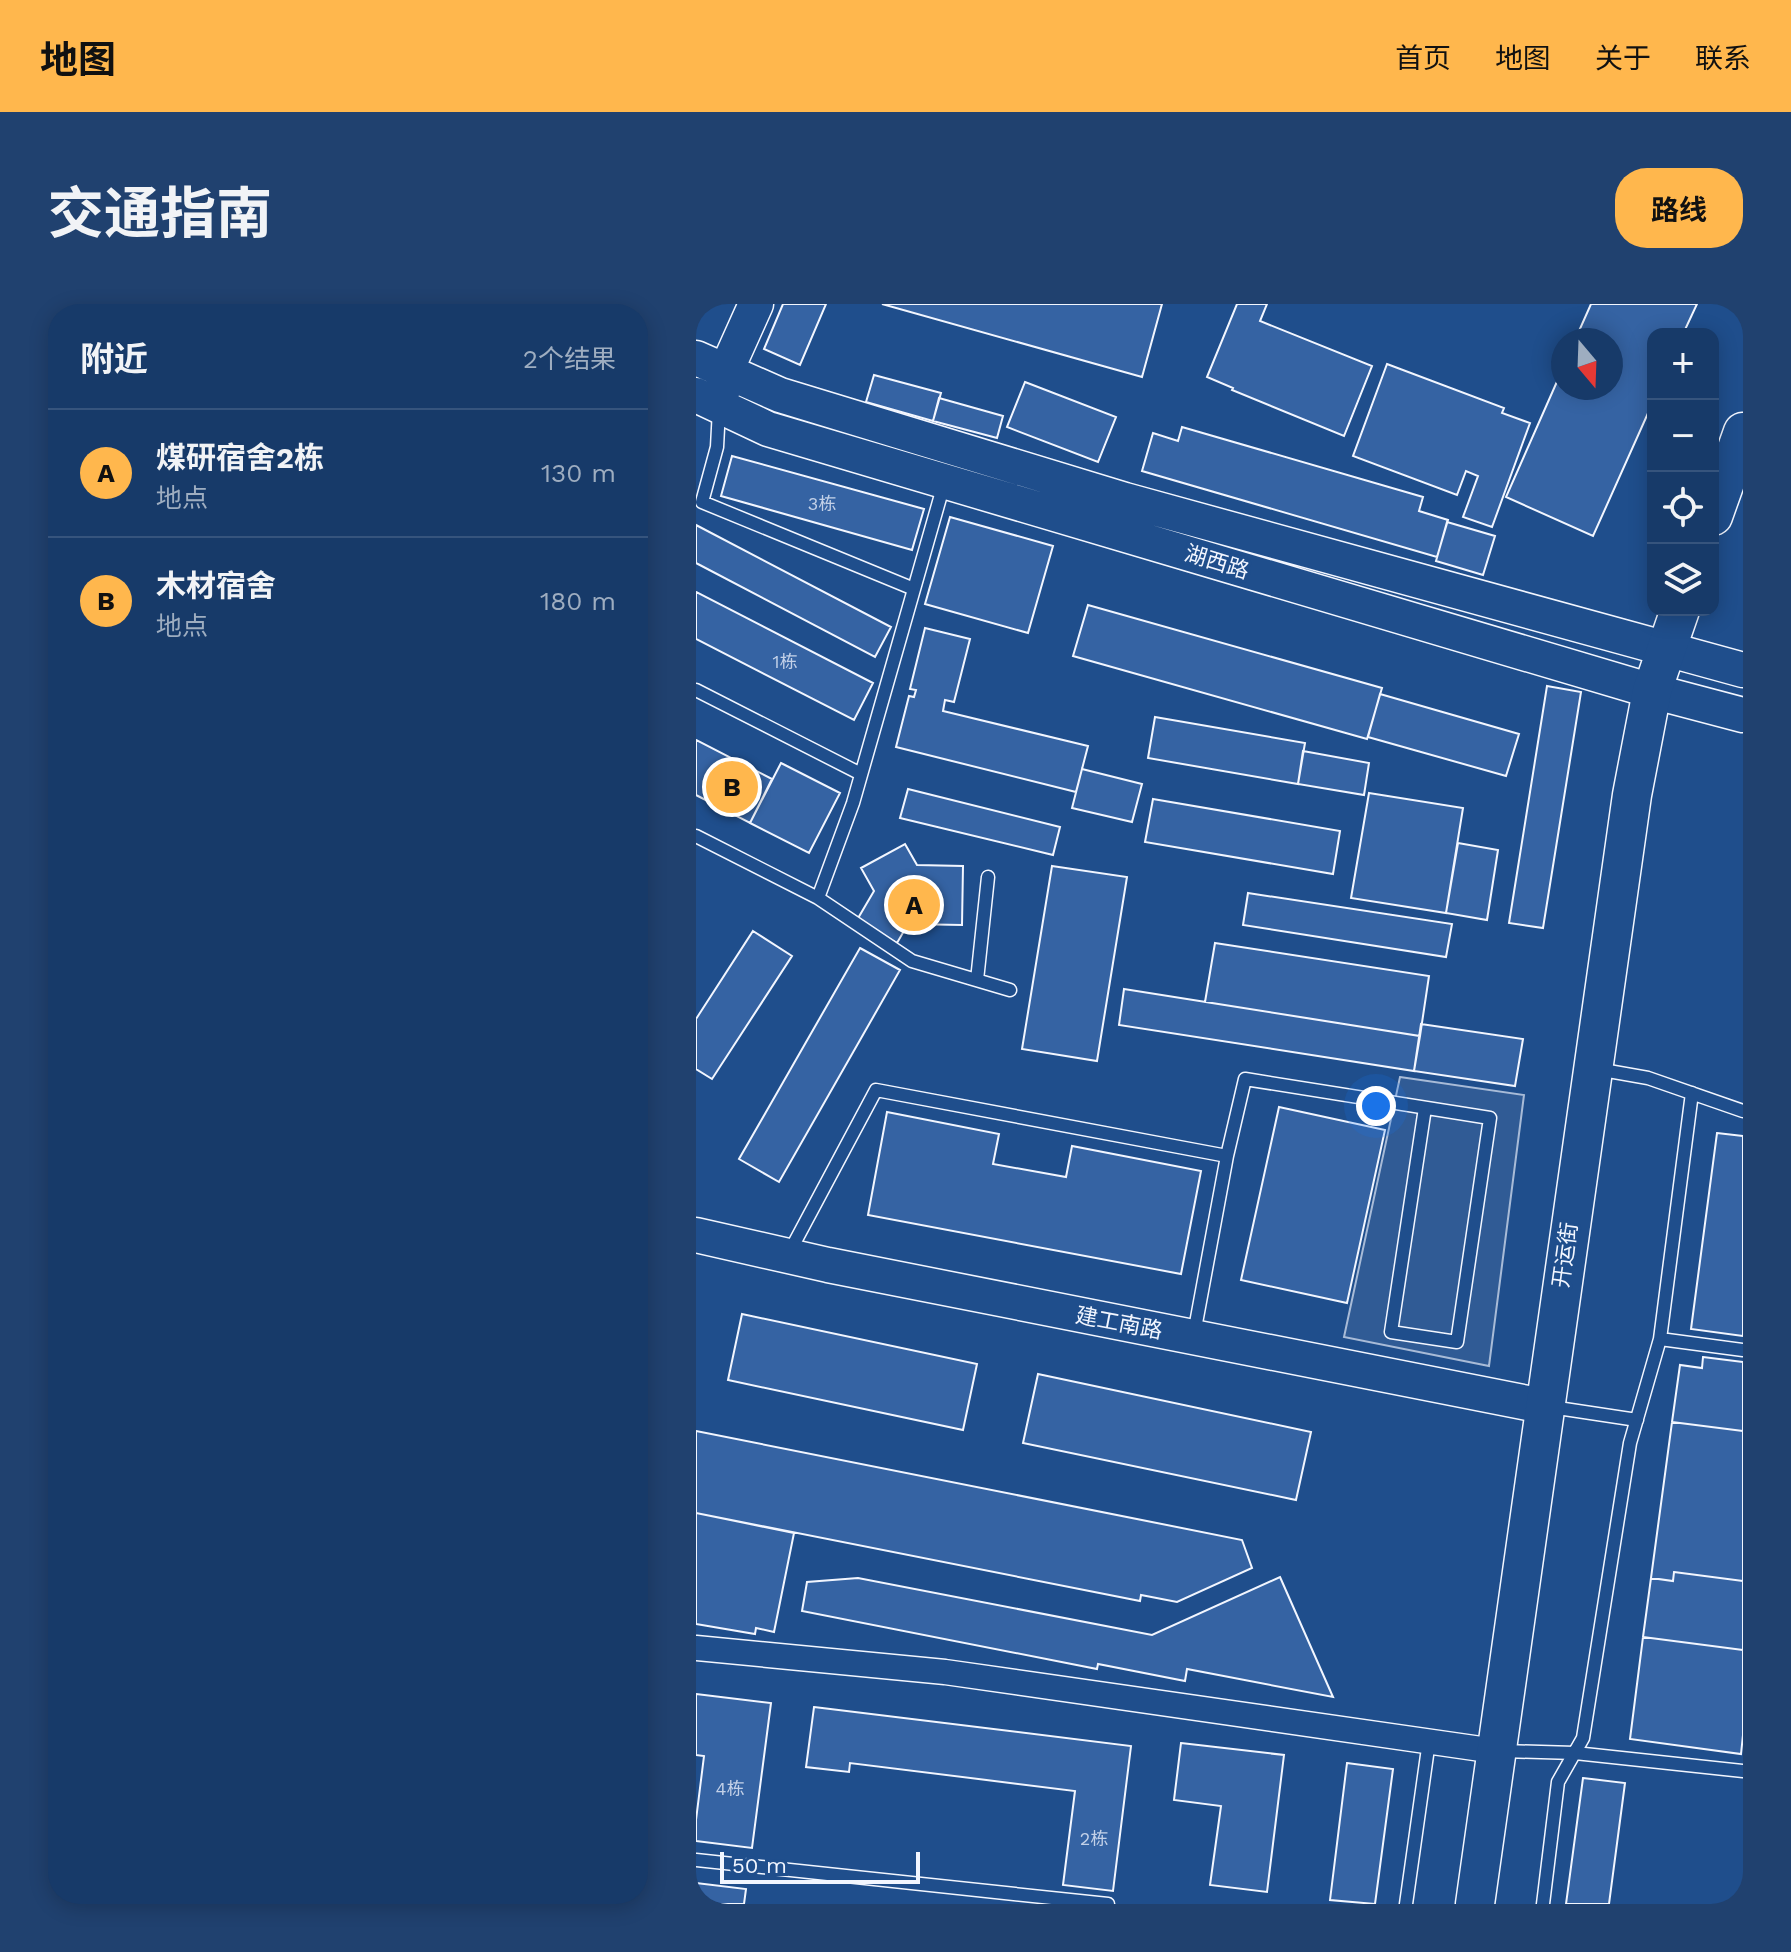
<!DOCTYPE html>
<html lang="zh">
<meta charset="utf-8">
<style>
body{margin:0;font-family:"Work Sans","Noto Sans SC",sans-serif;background:#20416f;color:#f1f3f6}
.controls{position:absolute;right:24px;top:24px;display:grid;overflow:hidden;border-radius:16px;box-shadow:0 4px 20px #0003}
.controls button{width:72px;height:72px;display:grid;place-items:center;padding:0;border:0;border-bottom:2px solid #36547d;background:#173a69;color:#f1f3f6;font:40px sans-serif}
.compass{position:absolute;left:855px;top:24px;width:72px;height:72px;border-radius:50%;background:#173a69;box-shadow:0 4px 20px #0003;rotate:161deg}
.scale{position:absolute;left:24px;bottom:20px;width:200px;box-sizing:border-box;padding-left:8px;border:4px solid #f2f6ff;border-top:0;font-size:22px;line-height:28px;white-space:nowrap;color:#f2f6ff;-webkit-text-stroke:6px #1f4e8c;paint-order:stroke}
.you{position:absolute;left:680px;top:802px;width:28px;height:28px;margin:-20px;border:6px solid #fff;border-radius:50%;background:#1a73e8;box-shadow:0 0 0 12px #1a73e833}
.badge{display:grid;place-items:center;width:52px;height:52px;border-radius:50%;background:#ffb74d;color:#111;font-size:26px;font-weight:700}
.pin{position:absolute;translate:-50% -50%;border:4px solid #fff;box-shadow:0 2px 8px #0006}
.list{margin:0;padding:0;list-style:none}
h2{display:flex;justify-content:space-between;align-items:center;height:104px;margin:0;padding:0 32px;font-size:34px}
h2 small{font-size:26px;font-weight:400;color:#9eadc0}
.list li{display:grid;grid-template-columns:52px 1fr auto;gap:24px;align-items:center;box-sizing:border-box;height:128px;padding:0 32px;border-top:2px solid #36547d}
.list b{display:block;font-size:30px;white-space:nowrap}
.list p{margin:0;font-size:26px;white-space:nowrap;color:#9eadc0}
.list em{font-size:26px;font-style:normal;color:#9eadc0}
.icon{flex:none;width:44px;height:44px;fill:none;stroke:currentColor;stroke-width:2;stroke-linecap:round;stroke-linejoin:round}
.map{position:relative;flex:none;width:1047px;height:1600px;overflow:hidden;border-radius:32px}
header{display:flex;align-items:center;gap:48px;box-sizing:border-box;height:112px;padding:0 40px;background:#ffb74d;color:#111}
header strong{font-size:38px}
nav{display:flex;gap:44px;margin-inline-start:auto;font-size:28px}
.intro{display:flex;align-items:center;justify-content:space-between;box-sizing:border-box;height:192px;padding:0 48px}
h1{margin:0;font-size:56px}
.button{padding:20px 36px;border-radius:32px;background:#ffb74d;color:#111;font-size:28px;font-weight:700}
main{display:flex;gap:48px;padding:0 48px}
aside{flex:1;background:#173a69;border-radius:32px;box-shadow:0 4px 20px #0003}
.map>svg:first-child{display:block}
.parking{fill:#305b95;stroke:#a8bbd7;stroke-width:2}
.building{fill:#3563a3;stroke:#f2f6ff;stroke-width:2}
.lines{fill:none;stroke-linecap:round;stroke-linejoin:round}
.lane-casing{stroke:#f2f6ff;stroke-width:15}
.street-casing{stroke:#f2f6ff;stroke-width:27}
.secondary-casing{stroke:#f2f6ff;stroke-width:37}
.primary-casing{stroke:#f2f6ff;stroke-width:41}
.lane{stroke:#1f4e8c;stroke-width:12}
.street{stroke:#1f4e8c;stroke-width:24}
.secondary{stroke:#1f4e8c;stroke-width:34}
.primary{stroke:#1f4e8c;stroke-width:38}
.labels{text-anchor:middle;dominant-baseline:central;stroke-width:6;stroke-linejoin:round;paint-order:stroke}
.number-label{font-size:18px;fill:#c3d1e8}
.street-label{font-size:22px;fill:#f2f6ff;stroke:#1f4e8c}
</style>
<header>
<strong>地图</strong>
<nav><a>首页</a><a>地图</a><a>关于</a><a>联系</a></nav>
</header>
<div class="intro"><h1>交通指南</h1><a class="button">路线</a></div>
<main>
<aside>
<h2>附近<small>2个结果</small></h2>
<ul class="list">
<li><span class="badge">A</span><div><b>煤研宿舍2栋</b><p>地点</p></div><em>130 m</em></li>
<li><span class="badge">B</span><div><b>木材宿舍</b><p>地点</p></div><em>180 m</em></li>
</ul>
</aside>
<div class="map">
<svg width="1047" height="1600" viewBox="0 0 1047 1600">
<rect width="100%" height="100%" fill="#1f4e8c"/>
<!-- parking -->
<path class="parking" d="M704,773L828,791L793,1062L648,1033Z"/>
<!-- building -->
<path class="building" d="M87,0H130L104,61L68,45Z
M186,0H466L446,73Z
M541,0H571L564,17L676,62L648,132L536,86L537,84L511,73Z
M895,0H1001L987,30H957V98L897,232L810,193L867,64V84H915V36H879Z
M691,60L808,104L806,109L834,119L796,223L767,213L782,172L770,167L761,191L657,152Z
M178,71L245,89L237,117L170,98Z
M329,78L420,113L402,158L311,123Z
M243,94L307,112L301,134L237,117Z
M486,123L727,193L723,207L752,216L741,253L446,167L457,129L482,137Z
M36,152L228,205L216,246L25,192Z
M254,213L357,242L332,329L229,300Z
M751,218L799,232L787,271L740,257Z
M0,221L195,323L179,353L0,259Z
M0,288L177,379L158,416L0,335Z
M392,301L686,384L671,435L377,352Z
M229,324L274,335L258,398L249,396L247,407L392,442L380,488L200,443L213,392L218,393L220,386L214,385Z
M851,382L885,388L847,624L813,619Z
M684,390L823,430L810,472L672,433Z
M459,413L609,439L602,480L452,454Z
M0,436L76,475L54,519L0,491Z
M607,447L673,459L668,491L602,480Z
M85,459L144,489L113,549L54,519Z
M386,465L446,480L436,518L376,504Z
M212,485L364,523L357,551L204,514Z
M673,489L767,504L750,609L655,594Z
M457,495L644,527L637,570L449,538Z
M762,539L802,546L791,616L750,609Z
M209,540L221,561L267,562L266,621L212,620L201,639L161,616L178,587L165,564Z
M356,562L431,573L401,757L326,745Z
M552,589L756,620L750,653L547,621Z
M57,627L96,652L16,775L0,765V715Z
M519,639L733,672L724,732L509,698Z
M164,644L204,666L83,878L43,855Z
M428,685L724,732L718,767L423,721Z
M725,720L827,735L819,782L718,767Z
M583,803L689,826L651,999L545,976Z
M191,808L303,830L297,860L370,873L376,842L505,867L485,970L172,911Z
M1021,829L1047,832V1032L995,1025Z
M46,1010L281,1060L267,1126L32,1076Z
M1007,1053L1047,1058V1127L976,1118L984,1061L1006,1064Z
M342,1070L615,1128L600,1196L327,1139Z
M976,1118L1047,1127V1277L978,1268L977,1277L955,1274Z
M0,1127L546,1236L556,1264L481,1298L445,1291L444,1297L0,1209Z
M0,1209L98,1229L78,1328L60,1324L59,1330L0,1320Z
M978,1268L1047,1277V1346L947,1333L955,1274L977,1277Z
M584,1273L637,1393L491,1365L489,1377L402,1360L401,1365L106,1307L111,1278L162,1274L456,1331Z
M947,1333L1047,1346V1431L1045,1450L934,1435Z
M0,1390L75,1399L56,1544L0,1537V1516L8,1452L0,1451Z
M118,1403L435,1442L417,1587L367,1581L379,1487L154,1459L153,1468L110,1463Z
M485,1439L588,1451L571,1588L514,1581L525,1502L478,1496Z
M651,1459L697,1465L679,1600L634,1596Z
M887,1474L929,1479L913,1600H870Z
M0,1579L50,1585L48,1600H0Z"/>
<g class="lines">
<!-- lane casing -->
<g class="lane-casing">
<path id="lane" d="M23,105L21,143L6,198L218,285
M0,386L165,470
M0,532L122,594L216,657L314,686
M122,594L157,499L248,180
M281,676L292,573
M901,765L952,774L1047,807
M93,949L180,786L531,852L549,775L794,814L761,1038L695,1028L729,804
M498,1030L531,852
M964,1035L1047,1046
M855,1103L941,1116
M806,1447L879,1449L1047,1467
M0,1556L412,1600
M710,1600L733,1437
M847,1600L862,1478L887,1434L934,1139L964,1035L996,789"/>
</g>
<!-- street casing -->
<g class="street-casing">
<path id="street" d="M0,1344L249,1368L799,1447"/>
</g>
<!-- secondary casing -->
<g class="secondary-casing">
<path id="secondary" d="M0,54L84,91L429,196L1047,366
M26,89L29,69L60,0
M0,91L72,125L956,387L1047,411
M0,931L132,961L847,1102"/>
</g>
<!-- primary casing -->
<g class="primary-casing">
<path id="primary" d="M1017,212L1047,128
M779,1600L936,491L956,387L984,306"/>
</g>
<!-- lane -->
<use href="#lane" class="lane"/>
<!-- street -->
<use href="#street" class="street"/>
<!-- secondary -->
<use href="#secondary" class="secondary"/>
<!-- primary -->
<use href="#primary" class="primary"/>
</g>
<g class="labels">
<!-- number labels -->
<g class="number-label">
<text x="126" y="199">3栋</text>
<text x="89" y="357">1栋</text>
<text x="34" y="1484">4栋</text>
<text x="398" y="1534">2栋</text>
</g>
<!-- street labels -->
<g class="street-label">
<text transform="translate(521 258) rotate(17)">湖西路</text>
<text transform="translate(869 951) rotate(-82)">开运街</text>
<text transform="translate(423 1019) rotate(11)">建工南路</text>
</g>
</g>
</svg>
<div class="controls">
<button>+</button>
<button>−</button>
<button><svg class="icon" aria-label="locate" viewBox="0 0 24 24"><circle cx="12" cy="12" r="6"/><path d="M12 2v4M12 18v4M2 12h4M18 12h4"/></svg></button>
<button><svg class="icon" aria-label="layers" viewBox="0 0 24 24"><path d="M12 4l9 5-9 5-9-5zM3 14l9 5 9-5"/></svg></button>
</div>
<svg class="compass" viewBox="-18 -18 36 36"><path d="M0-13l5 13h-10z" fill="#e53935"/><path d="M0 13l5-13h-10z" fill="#9eadc0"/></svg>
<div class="scale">50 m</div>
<div class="you"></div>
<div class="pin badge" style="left:218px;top:601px">A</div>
<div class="pin badge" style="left:36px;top:483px">B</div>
</div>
</main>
